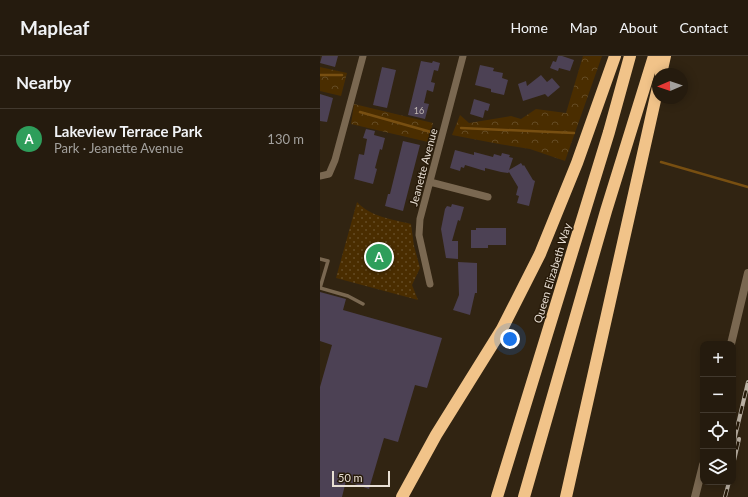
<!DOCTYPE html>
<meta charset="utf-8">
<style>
body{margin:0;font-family:Lato,sans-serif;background:#2d2417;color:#f1f3f6}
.controls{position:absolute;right:12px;bottom:12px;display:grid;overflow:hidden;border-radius:8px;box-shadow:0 2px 10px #0003}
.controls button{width:36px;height:36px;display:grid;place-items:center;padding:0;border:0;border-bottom:1px solid #42392e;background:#251b0e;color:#f1f3f6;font:20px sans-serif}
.compass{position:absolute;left:332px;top:12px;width:36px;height:36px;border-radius:50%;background:#251b0e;box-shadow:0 2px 10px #0003;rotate:268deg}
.scale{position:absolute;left:12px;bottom:10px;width:58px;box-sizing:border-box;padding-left:4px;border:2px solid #e8dfd4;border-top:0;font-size:11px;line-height:14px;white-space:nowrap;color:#e8dfd4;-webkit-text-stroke:3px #271a09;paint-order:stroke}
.you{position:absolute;left:190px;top:283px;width:14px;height:14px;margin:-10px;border:3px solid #fff;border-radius:50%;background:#1a73e8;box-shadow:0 0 0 6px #1a73e833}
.badge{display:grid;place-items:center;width:26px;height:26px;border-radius:50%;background:#d93025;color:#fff;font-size:13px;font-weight:700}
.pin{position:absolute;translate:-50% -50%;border:2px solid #fff;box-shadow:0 1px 4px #0006}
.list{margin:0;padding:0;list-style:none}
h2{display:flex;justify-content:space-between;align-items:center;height:52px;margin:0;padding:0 16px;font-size:17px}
h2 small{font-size:13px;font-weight:400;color:#a3a19e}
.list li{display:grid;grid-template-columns:26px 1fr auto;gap:12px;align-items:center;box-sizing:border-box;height:60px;padding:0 16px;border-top:1px solid #42392e}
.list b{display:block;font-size:15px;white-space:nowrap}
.list p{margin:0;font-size:13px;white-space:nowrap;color:#a3a19e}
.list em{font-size:13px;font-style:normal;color:#a3a19e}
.icon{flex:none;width:22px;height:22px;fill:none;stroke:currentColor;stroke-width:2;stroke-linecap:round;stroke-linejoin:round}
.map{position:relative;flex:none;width:428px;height:441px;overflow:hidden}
header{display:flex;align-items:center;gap:24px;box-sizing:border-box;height:56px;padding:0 20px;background:#251b0e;border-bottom:1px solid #42392e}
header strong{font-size:19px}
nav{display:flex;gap:22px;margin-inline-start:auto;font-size:14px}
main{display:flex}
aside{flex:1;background:#251b0e}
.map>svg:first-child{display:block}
.forest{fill:url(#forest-crowns)}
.park{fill:url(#park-dots)}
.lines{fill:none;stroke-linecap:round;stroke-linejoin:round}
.stream{stroke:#784f11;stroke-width:2.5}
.building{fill:#4c4154}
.service{stroke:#7a6851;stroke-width:3.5}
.minor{stroke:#7a6851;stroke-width:7}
.tertiary{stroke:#7a6851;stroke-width:8}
.motorway{stroke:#f1c389;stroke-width:12}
.rail-casing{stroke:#bcb2a5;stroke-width:4}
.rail{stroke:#271a09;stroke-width:2.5;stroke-dasharray:8;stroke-linecap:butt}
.labels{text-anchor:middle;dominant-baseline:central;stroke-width:3;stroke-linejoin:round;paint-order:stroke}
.number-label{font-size:9px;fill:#c1b8b4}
.street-label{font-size:11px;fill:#e8dfd4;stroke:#271a09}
</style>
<header>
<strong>Mapleaf</strong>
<nav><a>Home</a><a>Map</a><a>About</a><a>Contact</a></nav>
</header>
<main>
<aside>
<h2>Nearby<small></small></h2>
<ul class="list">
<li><span class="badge" style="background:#2e9e5b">A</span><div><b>Lakeview Terrace Park</b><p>Park · Jeanette Avenue</p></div><em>130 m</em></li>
</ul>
</aside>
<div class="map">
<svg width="428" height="441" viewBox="0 0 428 441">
<defs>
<pattern id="forest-crowns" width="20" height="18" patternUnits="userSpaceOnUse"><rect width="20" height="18" fill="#4a2d00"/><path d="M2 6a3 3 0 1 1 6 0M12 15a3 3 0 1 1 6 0" fill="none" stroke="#644b24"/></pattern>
<pattern id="park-dots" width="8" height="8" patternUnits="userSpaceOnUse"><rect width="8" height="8" fill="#4a2d00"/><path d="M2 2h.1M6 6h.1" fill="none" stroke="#644b24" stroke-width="1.8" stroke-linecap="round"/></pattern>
</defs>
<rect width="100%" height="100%" fill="#312412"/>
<!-- forest -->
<path class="forest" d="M263,0H282L245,105L210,93L179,88L132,79L140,59L149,67L191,60L201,63L216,53L246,57Z
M0,11L27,17L21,40L0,35Z
M34,48L113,67L108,86L31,68Z"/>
<!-- park -->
<path class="park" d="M37,146C51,161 71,163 91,168L94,190L100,212L92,229L98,244L16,222Z"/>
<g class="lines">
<!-- stream -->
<path class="stream" d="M0,19H22
M40,56L111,76
M141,72L254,77
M341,106L428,131"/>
</g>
<!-- building -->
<path class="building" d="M2,0H18L15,11L0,7Z
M238,0H242L254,4L250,15L239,12L238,15L230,12L233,5L236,6Z
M101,5L112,7L113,5L120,7L118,15L114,14L111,26L115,27L113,36L107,34L104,47L109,48L105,63L88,59Z
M160,9L174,12L173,15L183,17L182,22L188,24L184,39L171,36V33L155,29Z
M62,11L76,14L67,52L53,49Z
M221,19L227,26L232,22L240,31L228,41L225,38L203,45L198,28L206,25L207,30Z
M0,38L13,42L7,66L0,65Z
M154,43L170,48L168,55L165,54L163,62L150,58Z
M46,73L55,75L54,79L65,82L62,94L60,93L55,112L57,113L53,128L34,123L39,98L44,99L47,83L43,82Z
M83,85L100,89L83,155L65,150L68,138H70Z
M135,94L154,99V96L173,101L174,98L181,100L182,97L190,99L189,101L193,102L189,114L201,107L203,110L204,109L213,124L215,125L209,150L197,147L199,140L196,139L198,131L189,116L188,117L181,116L165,112V115L145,109L144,112L141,111L140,115L130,112Z
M132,148L144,151L140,165L138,164L132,185H138V203L126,202L121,173L125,153L127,150L131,151Z
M156,172H186V189H168V192H151V174H156Z
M138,206L157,207V237H155L150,259L133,254L139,239Z
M0,236L26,243L23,254L122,282L107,332L95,329L78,386L64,382L49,433L26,425L22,441H0V331L12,289L0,285Z"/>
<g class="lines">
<!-- service -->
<path class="service" d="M0,203L8,205L0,232L28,240L43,248"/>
<!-- minor -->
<path class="minor" d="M0,120L9,118L15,104L43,0
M110,126L168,141
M110,228L99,179L100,163L143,0"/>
<!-- tertiary -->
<path class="tertiary" d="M411,288L428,217
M375,441L383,409"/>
<!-- motorway -->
<path class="motorway" d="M341,18L345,0
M82,441L116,379L182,273L220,198L257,107L295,0
M177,441L289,76L310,0
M204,441L286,155L334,0
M246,441L338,31"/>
<!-- rail casing -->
<g class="rail-casing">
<path id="rail" d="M413,389L428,326
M413,409L419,383
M405,441L409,426"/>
</g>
<!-- rail -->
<use href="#rail" class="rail"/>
</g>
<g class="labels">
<!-- number labels -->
<g class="number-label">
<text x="99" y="54">16</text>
</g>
<!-- street labels -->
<g class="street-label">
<text transform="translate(103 111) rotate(-75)">Jeanette Avenue</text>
<text transform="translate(232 217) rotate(-73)">Queen Elizabeth Way</text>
</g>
</g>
</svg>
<div class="controls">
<button>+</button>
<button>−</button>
<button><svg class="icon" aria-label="locate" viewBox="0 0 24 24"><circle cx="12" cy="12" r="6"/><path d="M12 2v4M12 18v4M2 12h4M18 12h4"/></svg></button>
<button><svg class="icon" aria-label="layers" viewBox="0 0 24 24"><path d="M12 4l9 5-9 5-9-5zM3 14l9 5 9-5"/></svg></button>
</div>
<svg class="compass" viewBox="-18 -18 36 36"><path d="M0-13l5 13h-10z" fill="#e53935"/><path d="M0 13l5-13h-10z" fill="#a3a19e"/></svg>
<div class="scale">50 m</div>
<div class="you"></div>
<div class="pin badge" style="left:59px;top:201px;background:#2e9e5b">A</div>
</div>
</main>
